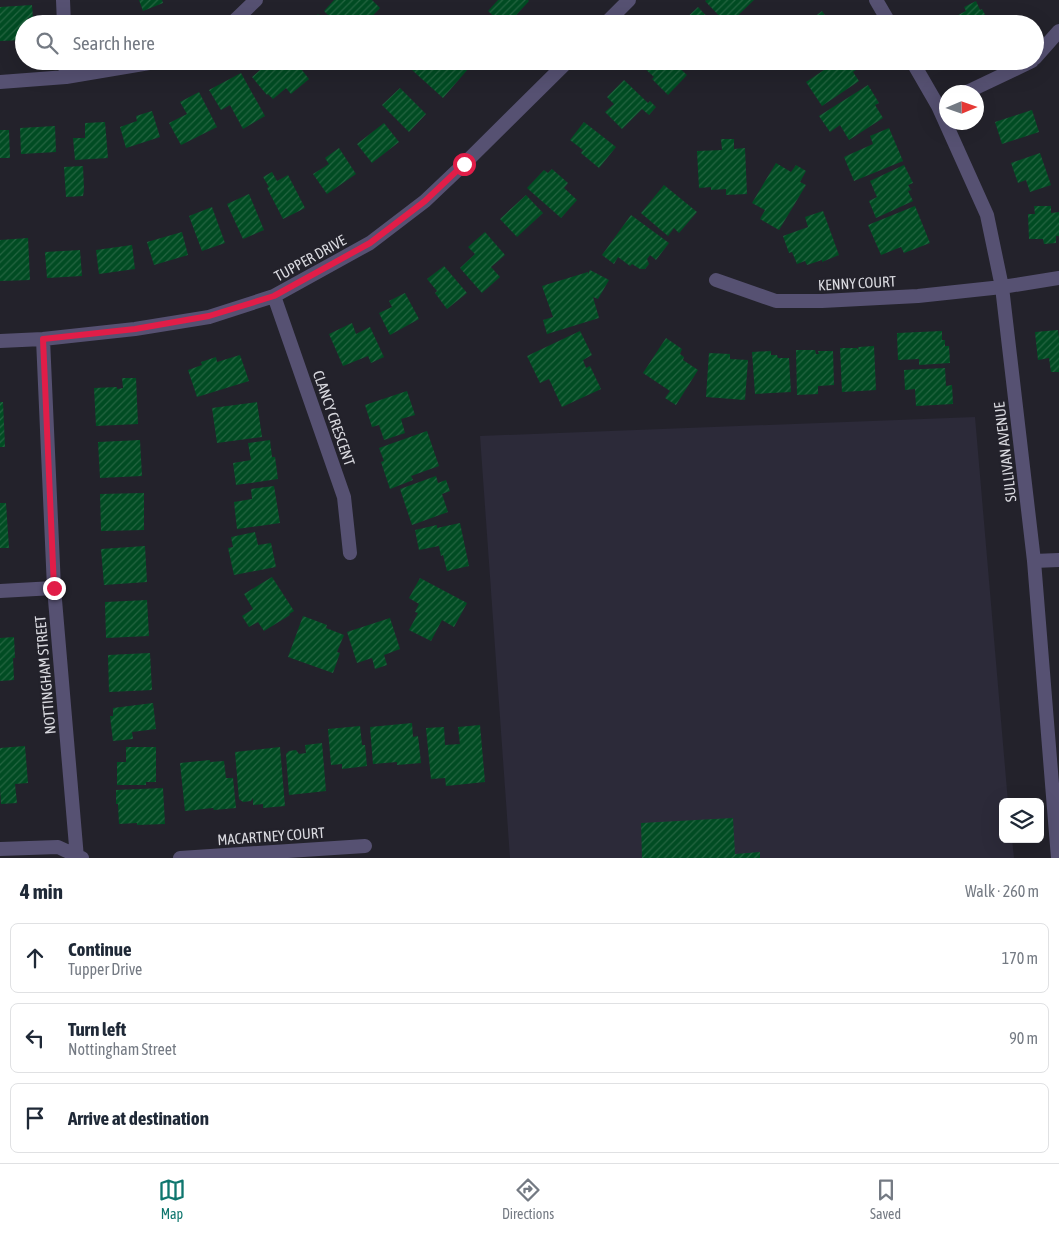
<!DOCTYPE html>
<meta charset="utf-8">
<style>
body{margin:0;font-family:"Asap Condensed",sans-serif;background:#f6f6f7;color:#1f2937}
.controls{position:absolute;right:15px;bottom:15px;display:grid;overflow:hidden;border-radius:8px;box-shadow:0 5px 20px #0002}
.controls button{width:45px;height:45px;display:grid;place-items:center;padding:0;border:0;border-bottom:1px solid #e0e1e3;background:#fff;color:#1f2937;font:25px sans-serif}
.compass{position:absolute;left:939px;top:85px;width:45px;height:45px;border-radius:50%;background:#fff;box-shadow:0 5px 20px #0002;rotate:88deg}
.stop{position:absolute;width:15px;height:15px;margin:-11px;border:4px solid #e11d48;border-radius:50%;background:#fff}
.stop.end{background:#e11d48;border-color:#fff;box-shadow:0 1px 5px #0008}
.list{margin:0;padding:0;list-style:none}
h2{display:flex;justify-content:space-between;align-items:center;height:65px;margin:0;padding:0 20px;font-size:21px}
h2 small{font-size:16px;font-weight:400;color:#747a83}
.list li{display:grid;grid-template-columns:32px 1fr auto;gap:15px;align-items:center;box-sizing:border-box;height:70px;margin:0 10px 10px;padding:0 10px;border:1px solid #e0e1e3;border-radius:8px}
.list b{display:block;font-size:19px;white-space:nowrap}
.list p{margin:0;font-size:16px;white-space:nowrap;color:#747a83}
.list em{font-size:16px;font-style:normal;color:#747a83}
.icon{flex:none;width:28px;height:28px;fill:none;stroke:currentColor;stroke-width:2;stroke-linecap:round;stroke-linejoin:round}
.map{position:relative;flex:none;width:1059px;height:858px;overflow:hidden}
.search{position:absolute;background:#fff;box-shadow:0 5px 20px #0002;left:15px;right:15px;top:15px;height:55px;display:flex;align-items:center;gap:12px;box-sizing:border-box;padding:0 18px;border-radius:28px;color:#747a83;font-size:19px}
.sheet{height:305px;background:#fff}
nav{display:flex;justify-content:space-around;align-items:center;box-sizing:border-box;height:70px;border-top:1px solid #e0e1e3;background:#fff;font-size:14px;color:#747a83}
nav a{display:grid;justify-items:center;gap:2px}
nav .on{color:#0f766e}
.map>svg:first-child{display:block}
.built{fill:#2c2a39}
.building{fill:url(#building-hatch)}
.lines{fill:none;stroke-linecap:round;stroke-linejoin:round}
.minor{stroke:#565172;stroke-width:14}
.route{stroke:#e11d48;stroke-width:6}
.labels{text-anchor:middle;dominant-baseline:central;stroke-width:4.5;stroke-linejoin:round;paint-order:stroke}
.street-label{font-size:15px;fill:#d9d9df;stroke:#23222b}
</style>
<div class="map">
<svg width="1059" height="858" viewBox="0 0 1059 858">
<defs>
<pattern id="building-hatch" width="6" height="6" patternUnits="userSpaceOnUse" patternTransform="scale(1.25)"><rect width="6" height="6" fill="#014c23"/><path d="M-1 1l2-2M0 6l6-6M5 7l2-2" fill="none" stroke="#256542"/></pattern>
</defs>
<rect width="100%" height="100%" fill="#23222b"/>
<!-- built -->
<path class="built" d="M975,417L1008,802H1003V839H1012L1014,858H510L480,436Z"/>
<!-- building -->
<path class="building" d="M139,0H162L163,3L143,11Z
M334,0H372L380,8L365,24H361L351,15L344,24H337L324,11Z
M498,0H528L529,1L508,24H502L488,11Z
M707,0H754L729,24H727L705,1Z
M976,1L980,10L982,9L990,24H950L948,20L966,11L964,7Z
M32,5L33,18H28V24H24V40L0,41V7Z
M698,7L714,24H682L681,23Z
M822,11L831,24H805Z
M318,14L328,24H308Z
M264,61H295L309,79L291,94L286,88L273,99L268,94L267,95L252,77L267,64Z
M307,61H323L315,70Z
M419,61H441L445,64L447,61H458L468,69L443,98L412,70Z
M644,61H672L687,75L668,95L652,79L654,77L641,65Z
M827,61H854L856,64L854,66L856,70L853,72L859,81L822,106L806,82L830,66Z
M241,73L265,116L243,129L230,105L221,110L209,90Z
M624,80L648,103L650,101L656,107L649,115L642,109L622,129L605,112L614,104L607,97Z
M868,85L879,103L875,105L883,118L849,140L840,125L830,132L819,116Z
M400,88L426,114L409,132L382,105Z
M199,92L217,127L181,145L169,123L187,114L180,102Z
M1032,110L1039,132L1002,144L995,122Z
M152,111L160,137L126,148L120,127L137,121L136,116Z
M105,122L108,158L75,160L73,138H85V123Z
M584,122L616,147L599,168L581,153L583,150L570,140Z
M384,123L399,142L372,163L357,144Z
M55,126L56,152L21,154L20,128Z
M889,128L903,161L854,181L844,157L873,144L870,136Z
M0,130H9L10,158H0Z
M721,139H734V149L745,148L747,194L726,195V189L711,190V187L699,188L697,151L722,150Z
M339,148L356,174L327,194L313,174L329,164L325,158Z
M1040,153L1051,185L1030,192L1026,180L1018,183L1011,163Z
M776,163L791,172L796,165L806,171L800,182L806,185L779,230L760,219L765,210L752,203Z
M904,165L913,183L908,185L911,190L908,191L913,201L876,218L869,201L877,197L870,181Z
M83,166L84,189L83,196L66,197L64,167Z
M552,169L568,183L564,188L577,200L561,218L527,188L544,170L548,173Z
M272,172L277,181L288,175L305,208L283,219L267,188L269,187L263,177Z
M664,185L697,212L679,233L674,228L668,236L641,213Z
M249,194L264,230L243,239L227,204Z
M526,195L543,213L517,237L500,219Z
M915,206L930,243L904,253L901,247L881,255L868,225Z
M1034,206H1051V213L1059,212V236H1056V243L1044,244L1043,239H1029L1028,214H1035Z
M212,207L225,243L202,251L189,216Z
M823,211L839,255L822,262V260L807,265L805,261L797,264L792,252L789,253L783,236L808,227L805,217Z
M631,215L669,243L656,260L650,255L647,259L649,264L645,269H640L632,264L630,266L618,257L614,264L602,255Z
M182,232L188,255L154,265L147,242Z
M485,232L505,255L491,267L500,277L482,293L460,268L475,254L468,247Z
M28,238L30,280L0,281V240Z
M132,245L135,269L99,274L96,250Z
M80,250L82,276L47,278L45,252Z
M444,266L467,293L447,309L435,293L437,291L427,279Z
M590,270L609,280L598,299L593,297L599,318L547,334L543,320L553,317L542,286L588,272V274Z
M405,293L419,319L390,335L379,313L392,307L389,301Z
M352,323L356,334L370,327L384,357L371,363L368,356L343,366L329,334Z
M1058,330L1059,338V372H1051L1049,358L1038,360L1035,332Z
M580,331L592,355L583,360L586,368L590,366L601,389L562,407L549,379L540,383L527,356Z
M942,331V340H945V346H949L950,363L919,365V359L898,360L897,333Z
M666,338L682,349L680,354L684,357L683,360L698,370L676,405L665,398L670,391L643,373Z
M874,346L876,390L842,392L840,348H857L859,351L858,347Z
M796,350H815L816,354H819L818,351H833L834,385L818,386V394L797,395Z
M771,351V355H777L778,358H789L791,392L755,394L752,352Z
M709,353L730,354V359L748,360L745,400L706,397Z
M240,355L249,381L197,397L188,370L202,365L201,362L216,357L217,362Z
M945,368L946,386L952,385L953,404L916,406L915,389L905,390L904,370Z
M122,378H136L138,424L96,426L94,388L117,387V389L123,388Z
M407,391L415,415L401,419L405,433L384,440L379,425L372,427L365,405Z
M0,402H3L5,447H0Z
M257,402L262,437L217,443L212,408Z
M427,431L439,466L411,476L413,480L390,489L381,462L384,461L379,448Z
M140,440L142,476L100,478L98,442Z
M270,440L272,457H275L278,479L236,485L233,463L251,460L248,443Z
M436,476L438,483L446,480L450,491L442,494L448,512L412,525L400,489Z
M274,486L280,523L237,529L234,502L252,499L251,489Z
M144,493V530L101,531L100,494Z
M0,503H6L9,548H0Z
M460,523L469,566L447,571L443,555L441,556L439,546L419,550L415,530L437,525V528Z
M255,532L258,545L271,543L276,567L234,575L228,548L233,547L231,537Z
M145,546L147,582L104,585L101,549Z
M272,577L294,611L289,614L290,615L264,631L258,622L249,627L242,616L253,609L244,594Z
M420,578L467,603L454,627L442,620L431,641L409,630L418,613L415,612L419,604L409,598Z
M147,600L149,636L106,638L105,602Z
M303,616L327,625L326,628L344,635L337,652L340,653L333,673L288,657Z
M390,618L400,649L384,655L387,665L375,669L372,658L357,663L347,632Z
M14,637L15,658H13L14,680L0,681V638Z
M150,653L152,690L109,692L108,655Z
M153,703L156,729L132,732L133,739L113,741L110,716H113V708Z
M412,723L413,737L418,736L421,763L397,765V762L373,764L370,727Z
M480,725L485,782L446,786L445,778L431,779L426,728L444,727L445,745L460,744L458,727Z
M360,726L362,745H365L367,766L342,769V764L331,765L328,729Z
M322,743L326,791L289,795L286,754L289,751L296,750L299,754L306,753L305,745Z
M25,746L28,783L15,784L17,803L1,804L0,788V748Z
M126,747H156V782H146V785H117V762H126Z
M280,747L285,806L263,808V804L253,805V798L251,801L243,802L239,799L235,752Z
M210,760V762L224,761L226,778H233L236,808L214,810L213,808L185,811L180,763Z
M163,788L165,824L137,825V823L119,824L118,804H116V790Z
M733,818L735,854L760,852V858H642L641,823Z"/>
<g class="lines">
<!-- minor -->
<path class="minor" d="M63,0L64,24
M876,0L890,24
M231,24L256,0
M605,24L629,0
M1035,58L1059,31
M65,61L66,77
M912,61L938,106L987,215L1002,287L1034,561L1058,858
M0,82L66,77L161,61
M967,92L1032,61
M716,280L776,301H822L918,296L1002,287L1059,278
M274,296L344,497L350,553
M43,339L54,588L77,858
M0,341L43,339L135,329L209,317L274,296L370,243L425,201L464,164L568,61
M1034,561L1059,560
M0,591L54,588
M0,849L58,847L82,858
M180,858L365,846"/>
</g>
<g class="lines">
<!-- route -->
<path class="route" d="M54,588L43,339L135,329L209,316L274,296L370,243L425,201L464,164"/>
</g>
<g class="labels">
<!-- street labels -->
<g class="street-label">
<text transform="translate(310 258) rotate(-29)">TUPPER DRIVE</text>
<text transform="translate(857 283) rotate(-3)">KENNY COURT</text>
<text transform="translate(334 418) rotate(71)">CLANCY CRESCENT</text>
<text transform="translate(1005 452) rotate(-97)">SULLIVAN AVENUE</text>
<text transform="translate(45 675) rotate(-95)">NOTTINGHAM STREET</text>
<text transform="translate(271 836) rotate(-4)">MACARTNEY COURT</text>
</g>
</g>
</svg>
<div class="controls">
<button><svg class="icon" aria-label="layers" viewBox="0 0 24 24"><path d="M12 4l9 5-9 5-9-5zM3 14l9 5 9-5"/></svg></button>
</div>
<svg class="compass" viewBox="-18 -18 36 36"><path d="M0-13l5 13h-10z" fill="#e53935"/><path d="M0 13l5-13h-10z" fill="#747a83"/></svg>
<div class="stop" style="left:464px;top:164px"></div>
<div class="stop end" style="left:54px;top:588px"></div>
<div class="search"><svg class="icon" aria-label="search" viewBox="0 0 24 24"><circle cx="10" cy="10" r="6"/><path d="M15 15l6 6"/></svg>Search here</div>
</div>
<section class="sheet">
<h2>4 min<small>Walk · 260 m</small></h2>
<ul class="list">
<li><svg class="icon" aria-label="ahead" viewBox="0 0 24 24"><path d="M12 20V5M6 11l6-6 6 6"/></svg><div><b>Continue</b><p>Tupper Drive</p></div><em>170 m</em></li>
<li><svg class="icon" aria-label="left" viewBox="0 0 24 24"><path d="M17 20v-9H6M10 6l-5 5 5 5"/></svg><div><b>Turn left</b><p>Nottingham Street</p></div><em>90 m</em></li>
<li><svg class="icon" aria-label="arrive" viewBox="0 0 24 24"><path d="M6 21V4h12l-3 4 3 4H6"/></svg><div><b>Arrive at destination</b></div></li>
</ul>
</section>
<nav>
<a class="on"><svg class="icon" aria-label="map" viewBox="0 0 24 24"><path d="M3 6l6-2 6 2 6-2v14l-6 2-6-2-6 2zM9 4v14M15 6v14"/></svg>Map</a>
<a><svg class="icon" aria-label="directions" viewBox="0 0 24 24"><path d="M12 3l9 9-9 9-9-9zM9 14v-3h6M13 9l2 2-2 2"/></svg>Directions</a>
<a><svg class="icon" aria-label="saved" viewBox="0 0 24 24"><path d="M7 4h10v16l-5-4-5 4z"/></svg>Saved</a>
</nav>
